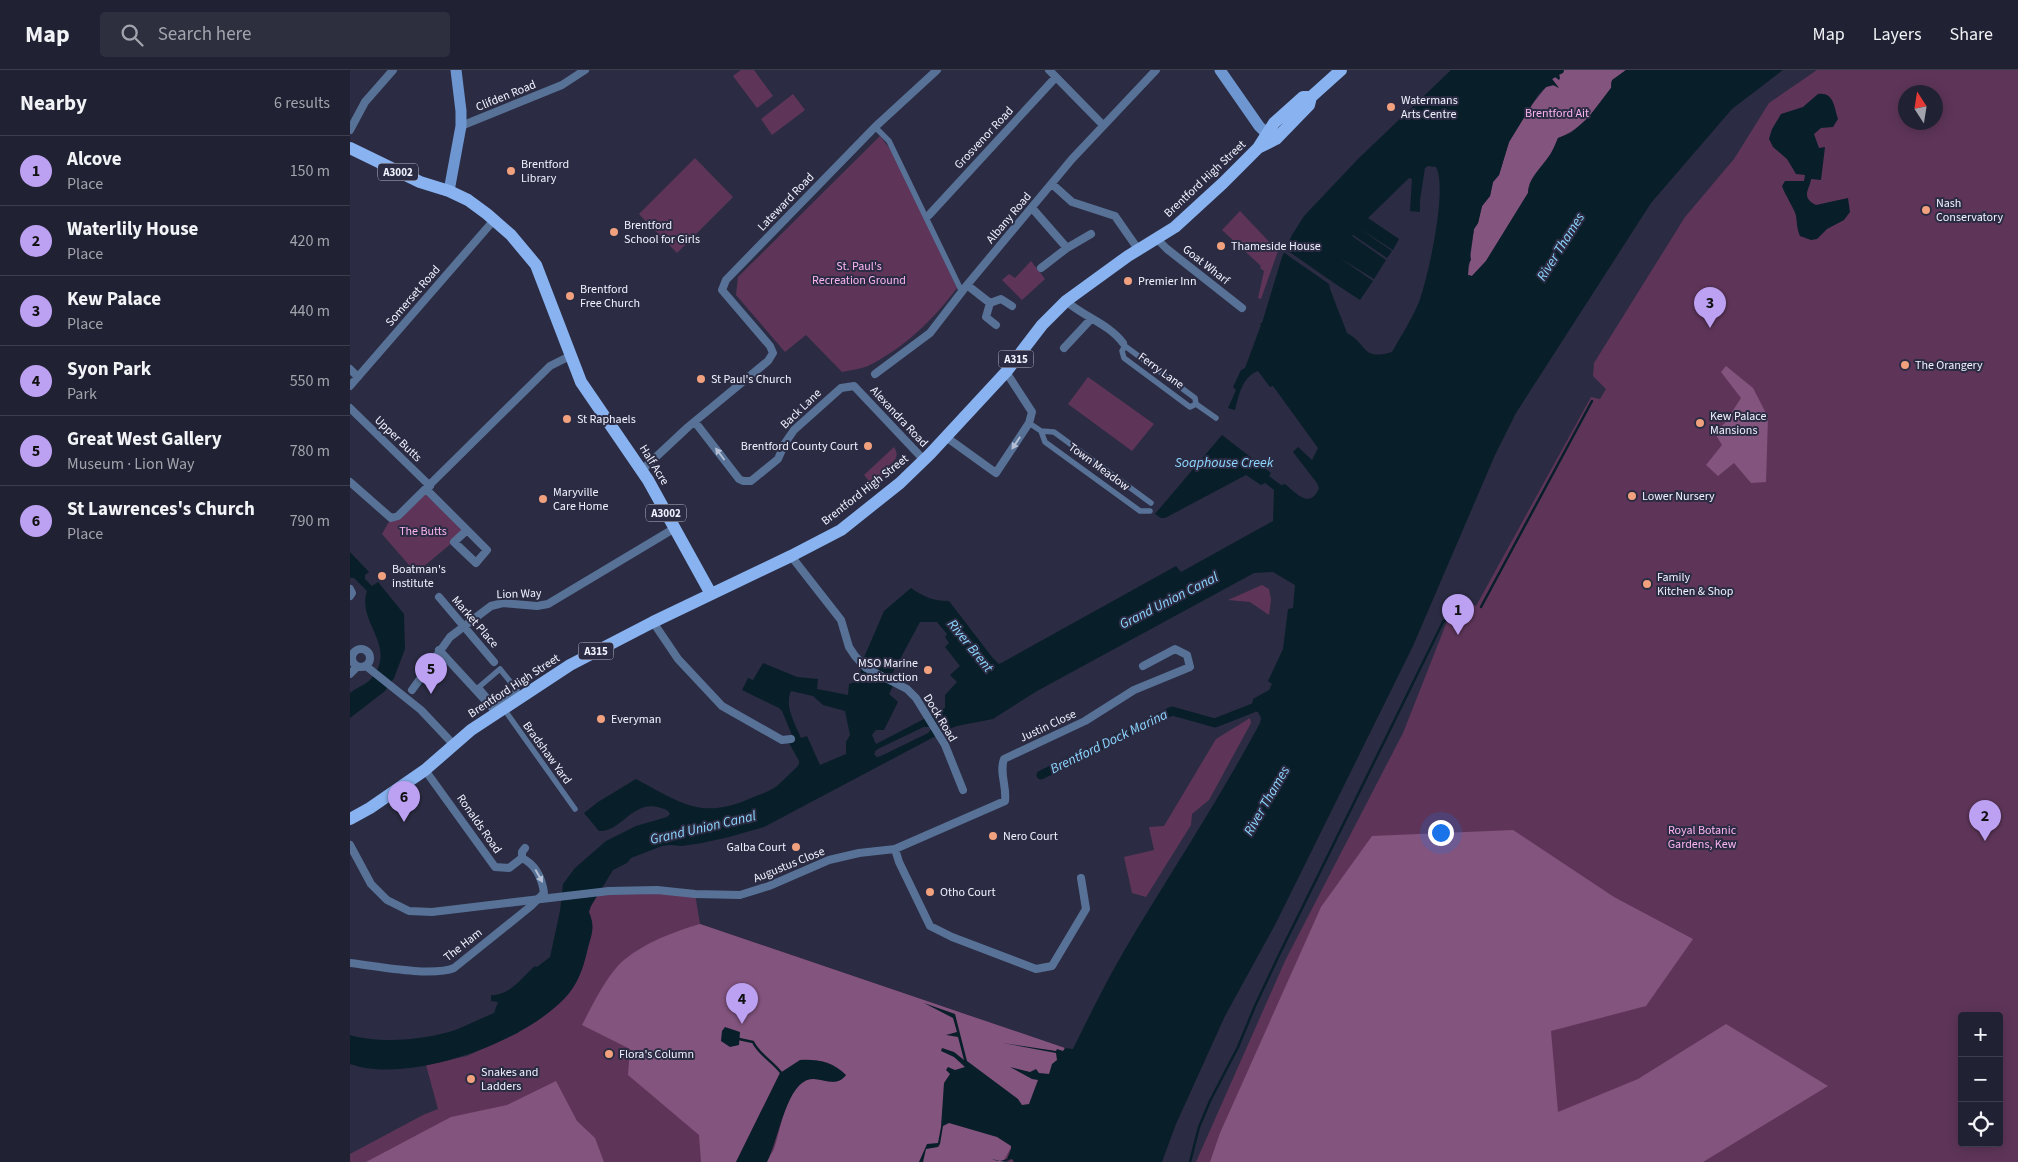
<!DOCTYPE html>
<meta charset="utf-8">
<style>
body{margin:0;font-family:"Source Sans 3",sans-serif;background:#2d2e3e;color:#f1f3f6}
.controls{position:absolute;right:15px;bottom:15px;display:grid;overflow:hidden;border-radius:5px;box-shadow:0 2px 12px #0003}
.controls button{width:45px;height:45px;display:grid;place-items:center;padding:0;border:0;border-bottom:1px solid #3d3e4d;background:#202132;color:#f1f3f6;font:25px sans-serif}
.compass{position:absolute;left:1548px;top:15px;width:45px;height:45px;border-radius:50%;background:#202132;box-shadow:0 2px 12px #0003;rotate:348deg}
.you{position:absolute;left:1090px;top:762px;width:18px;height:18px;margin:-12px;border:4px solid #fff;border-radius:50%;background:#1a73e8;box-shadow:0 0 0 8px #1a73e833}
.badge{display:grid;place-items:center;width:32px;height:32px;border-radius:50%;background:#bca0f2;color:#111;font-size:16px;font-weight:700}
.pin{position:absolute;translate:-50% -41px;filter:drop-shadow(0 1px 2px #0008)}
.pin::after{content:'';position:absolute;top:26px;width:18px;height:15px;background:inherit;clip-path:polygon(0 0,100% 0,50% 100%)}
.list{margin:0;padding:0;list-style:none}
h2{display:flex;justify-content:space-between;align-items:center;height:65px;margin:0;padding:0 20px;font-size:21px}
h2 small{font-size:16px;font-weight:400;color:#a2a3ac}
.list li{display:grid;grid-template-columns:32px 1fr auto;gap:15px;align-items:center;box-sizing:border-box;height:70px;padding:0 20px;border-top:1px solid #3d3e4d}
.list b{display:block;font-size:19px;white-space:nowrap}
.list p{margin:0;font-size:16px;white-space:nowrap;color:#a2a3ac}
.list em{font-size:16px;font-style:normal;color:#a2a3ac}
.icon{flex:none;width:28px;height:28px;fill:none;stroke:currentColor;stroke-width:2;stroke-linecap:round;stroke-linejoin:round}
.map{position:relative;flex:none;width:1668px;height:1092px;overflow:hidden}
header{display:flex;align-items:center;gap:30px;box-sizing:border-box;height:70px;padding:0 25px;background:#202132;border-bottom:1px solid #3d3e4d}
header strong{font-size:24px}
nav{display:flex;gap:28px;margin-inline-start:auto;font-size:18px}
.search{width:350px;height:45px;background:#2d2e3e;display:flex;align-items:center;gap:12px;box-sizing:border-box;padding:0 18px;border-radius:5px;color:#a2a3ac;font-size:19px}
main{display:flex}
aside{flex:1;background:#202132}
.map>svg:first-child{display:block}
.green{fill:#5e3559;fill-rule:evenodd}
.forest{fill:#83547e}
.water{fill:#081e29;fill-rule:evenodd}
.pier{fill:#2b2c43}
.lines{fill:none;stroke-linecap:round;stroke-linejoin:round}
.stream{stroke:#081e29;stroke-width:2.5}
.canal{stroke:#081e29;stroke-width:9}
.pedestrian{stroke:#587297;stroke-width:5.5}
.minor{stroke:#587297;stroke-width:8}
.secondary{stroke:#6e97d2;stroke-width:11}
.primary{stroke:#89b3f0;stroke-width:12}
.minor-bridge{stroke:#587297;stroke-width:8}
.oneway{fill:#b4bfd5}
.poi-dot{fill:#f1a17d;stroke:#2b2c43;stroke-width:2}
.labels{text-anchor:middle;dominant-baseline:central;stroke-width:4;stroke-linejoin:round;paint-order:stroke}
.shield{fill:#2b2c43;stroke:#b6b7c7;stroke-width:1}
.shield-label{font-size:11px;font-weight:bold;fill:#f1f2ff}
.street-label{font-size:12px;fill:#f1f2ff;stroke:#2b2c43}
.poi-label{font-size:12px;fill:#f1f2ff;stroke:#2b2c43;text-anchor:start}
.park-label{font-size:12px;fill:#fdb4f3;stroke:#2b2c43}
.water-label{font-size:14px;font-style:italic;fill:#8cd6ff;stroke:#2b2c43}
</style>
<header>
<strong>Map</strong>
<div class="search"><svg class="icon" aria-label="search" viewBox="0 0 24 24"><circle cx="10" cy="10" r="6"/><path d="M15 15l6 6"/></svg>Search here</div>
<nav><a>Map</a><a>Layers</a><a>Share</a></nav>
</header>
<main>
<aside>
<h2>Nearby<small>6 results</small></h2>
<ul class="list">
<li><span class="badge">1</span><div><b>Alcove</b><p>Place</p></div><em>150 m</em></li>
<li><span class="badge">2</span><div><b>Waterlily House</b><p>Place</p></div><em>420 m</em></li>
<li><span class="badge">3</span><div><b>Kew Palace</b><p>Place</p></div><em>440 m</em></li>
<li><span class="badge">4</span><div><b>Syon Park</b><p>Park</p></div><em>550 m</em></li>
<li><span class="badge">5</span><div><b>Great West Gallery</b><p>Museum · Lion Way</p></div><em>780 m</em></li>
<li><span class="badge">6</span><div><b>St Lawrences's Church</b><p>Place</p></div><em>790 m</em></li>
</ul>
</aside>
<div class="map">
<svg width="1668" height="1092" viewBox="0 0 1668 1092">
<rect width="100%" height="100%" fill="#2b2c43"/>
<!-- green -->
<path class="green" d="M391,0H404L423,26L407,38L383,6Z
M1467,0H1668V1092H846L935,891L1053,663L1096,554L1113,529L1126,536L1241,327L1250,329L1256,319L1243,306L1244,293L1335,147L1384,89L1419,33ZM1556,22H1586V52H1556ZM1612,946H1649V1073H1612Z
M443,24L455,40L422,65L411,49Z
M530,66L544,84L607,218C583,250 554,278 518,296C510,299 500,300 492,302L456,265L435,282L386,225L388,207Z
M345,88L383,127L327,183L289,144Z
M890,141L928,181L911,229L908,228L914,201L910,198L911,196L872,160Z
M681,191L695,209L672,230L652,210L659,204L665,208Z
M738,307L804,354L782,381L718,334Z
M544,377C552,390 540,392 534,401C530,409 535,411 526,419L514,405Z
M76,419L116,461L66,503L32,464L41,448Z
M912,515L919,519L921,530L919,545L900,532L878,530Z
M900,648L901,653L859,730L842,744L841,755L796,827L782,823L774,787L804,780L799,757L814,756L866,669Z
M281,821L345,824L350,854L723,981L701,1092H657L660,1090L650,1091L569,1092H0V1084L73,1045L88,1039L76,995L117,986L168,963L247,825Z"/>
<!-- forest -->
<path class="forest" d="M1214,0H1276L1261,12V18C1246,38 1233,59 1208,68C1205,75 1202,83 1197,89C1189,100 1178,109 1178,123L1136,191L1122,206L1118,205L1124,159L1128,153L1132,136L1140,126L1143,112L1149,105L1159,72L1180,37L1196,17L1204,15L1208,17L1202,9L1213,3Z
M1376,296L1403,318L1418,347L1416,412L1401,413L1384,393L1368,406L1356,395L1372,375L1364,362L1374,354L1391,328L1371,302Z
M1163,760L1264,827L1343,869L1296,936L1201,961L1208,1042L1288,1009L1376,954L1478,1016L1353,1092H860L870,1063L971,837L1022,766Z
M350,854L715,978L653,1092H416C418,1088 422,1083 424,1079C431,1060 435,1019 456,1010C469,1005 484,1019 496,1005C469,982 459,991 430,1003L386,1092H351L349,1065L278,1005L280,979L232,955C242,936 258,903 274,890C296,872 323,862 350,854Z
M206,1011L227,1051L245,1068L254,1092H16L101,1047L157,1035Z"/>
<!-- water -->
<path class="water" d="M1101,0H1214L1213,3L1209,4L1210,8L1209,10L1205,7L1202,9L1209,18L1203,15L1196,17L1188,25L1159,72L1149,105L1143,112L1140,126L1132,136L1128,153L1124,159L1120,184L1121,190C1117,195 1118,199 1118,205L1122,206L1136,191L1178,123C1179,109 1189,100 1197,89C1202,83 1205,75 1208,68L1221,63L1238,48L1261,18L1262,10L1276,0H1433L1382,39L1301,133L1166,343L1145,385L1063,576L926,853L875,946L826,1054L812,1092H664L662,1089C654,1092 649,1092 642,1089L650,1091L657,1089L661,1079V1076L647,1067L599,1053L593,1056L590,1074L588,1077L576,1079L573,1092H569L577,1074L588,1073L591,1057L594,1013L600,1004L596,1000L598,997L605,1000L615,997L604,987L591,981L592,978L604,982L614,990L608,967L596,965L607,962L603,948L574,933L605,944L617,991L668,1029L672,1035L679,1034L688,1010L682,1009L660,997L680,1002L686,999L689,1003L699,1004L702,994L707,990L706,983L653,973L706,981L707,979L713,981L715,978L723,979C743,938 763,898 787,859C829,790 872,724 910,653L911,648L908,642L904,641L902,635L903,629L919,620L922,614L918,611L933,579L938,539L943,538L945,515L923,502L904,503L687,621L643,649L607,656L599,659L414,757L379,767L352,773L332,776L320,775L312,776L281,788L277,793L263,800L241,836L239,842C246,858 241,865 237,882C233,899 227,916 214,929C172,973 59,1015 0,994V965C30,974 78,970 108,959C120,954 132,948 144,943L148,932L141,931V925C159,927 173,906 185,896L187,897L200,887L210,841L213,814L225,798L256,771L286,756L317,747L320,744C318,740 315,739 311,738C283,728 271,763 249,761L234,743L248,732L286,709C329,732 351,750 399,729C408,725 419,722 427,716C434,710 440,703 447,697L449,694V691L439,673L444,670L432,641L429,638L392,620L398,608L403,610L413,593L447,607L468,609L467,619L498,625L499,614L505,612L511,601L515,585L534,541L561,518C574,527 583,531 599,531L642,587L649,594L653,592L826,496L831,502L923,451L924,420L915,413L911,415L896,405L815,448H811L805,444L872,365L921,403L919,406L931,415L935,414C946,423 960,440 969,418L967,413L943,382L948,377L962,390L968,378L923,316L920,317L908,301C892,307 889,325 885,340L878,338L886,320L883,317L891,300L895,298L911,255L910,253H912L932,187L942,165L954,146L1008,89ZM1078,96L1086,97C1098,118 1078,208 1069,232C1062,249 1051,266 1042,282C1011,291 1018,274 997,263L980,219L978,209L1010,230L1023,211L990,188L1024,209L1036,190L1002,166L1003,165L1037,188L1042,181L1007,157L1043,180L1049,169L1018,148L1059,108L1062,109L1060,141L1070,142V130L1075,98ZM570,552H587L597,564L595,567L599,573L595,577L610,596L600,605L607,612L595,625V638L526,674L522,665L526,660H534L548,632L539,624L547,608L542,604ZM441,621L463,626L473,635L495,641L500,665L496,672V684L470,695L457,666L451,668C445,654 434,636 441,621ZM574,657L581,659L578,663L527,687L525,681L528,679Z
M1468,24C1484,22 1484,37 1488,49L1483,57L1471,58L1464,64L1469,78L1475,77L1471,110L1461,109C1460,119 1450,127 1466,135L1498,128L1500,142L1494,150L1477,159L1467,169L1461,170L1450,166C1447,159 1447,153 1446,146C1445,140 1435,125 1432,116L1435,111H1454L1455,105L1446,104L1437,89L1423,77L1419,69L1422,59L1431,44L1453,37Z
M0,482L19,502L15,505V509L22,516L28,512L54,544L55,579L44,608L35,621L0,648V623C6,618 15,615 20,610C50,577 6,553 17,521L4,508H0Z
M375,957L390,962L389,975L380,977L371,971L372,961Z
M450,990C468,989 483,992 496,1005C485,1020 470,1005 457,1010C435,1019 428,1072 417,1092H386L430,1003Z"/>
<!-- pier -->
<path class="pier" d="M934,178L991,218L990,219L981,213L982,216L943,189L932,181Z
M574,657H580L581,659L578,663L533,685L527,687L524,684L528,679Z"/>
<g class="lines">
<!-- stream -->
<path class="stream" d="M1131,537L1242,331
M389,969L403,972C410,986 423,991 432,1004
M840,1092L849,1057L860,1031L888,977L905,936L929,885L1093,552L1114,531"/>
<!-- canal -->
<path class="canal" d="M691,705L822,641L865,653L903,638"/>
<!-- pedestrian -->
<path class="pedestrian" d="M525,57L539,71L612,222
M846,334L840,337L774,288L772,281L775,276L845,328L846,334L866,348
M679,353L691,361L695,372L790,441H800
M691,361L704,362L801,433
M150,599L167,620L144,635L129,617Z
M154,639L225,739"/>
<!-- minor -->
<path class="minor" d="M699,0L753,55
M111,56L212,15L235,0
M0,60L15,32L43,0
M702,114L722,132L765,146L788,179
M682,138L717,178L741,164
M579,145L706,7
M807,169L817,179L892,238
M691,198L717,178
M617,215L640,233L651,229L662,236
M716,231C734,247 759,254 773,273
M640,233L636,247L646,255
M714,278L741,249
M0,299L8,307
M525,304L580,263L617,215L722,89L806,0
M0,316L144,150
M0,338L80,416
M345,352L389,409L393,411H401L428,389L435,373L444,360L491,318L504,316L574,390
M596,367L646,403L679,353L682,342L656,302
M292,400L338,357L418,291L423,283L420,276L372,220L376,210L525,57L587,0
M0,412L41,448L48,446L200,296L220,286
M76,419L137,480L126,493L104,472L116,461
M441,486L491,550L499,577L505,586L516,598L557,619L566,628L595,675L613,720
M0,519L2,523L0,526
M89,527L144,592
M303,552L328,589L372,636L432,670L441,669
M2 588a9 9 0 1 1 18 0a9 9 0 1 1-18 0Z
M89,580L147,643
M16,596L71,640L104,675
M0,604L7,597
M62,620L100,567L141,536L153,533L187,536L198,534L325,458
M75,700L145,797L159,798L172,788
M0,775L21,814L37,830L59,841L82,842L157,833
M545,779L549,792L580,856L602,867L686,899L702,896L736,839L731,808
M172,788V782L175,778
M259,821L307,820L345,824L390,825L419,816L479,790L509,783L545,779L655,731C657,716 649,703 654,689L735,651L784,620L840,597L837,585L825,579L793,596
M0,893C25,896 82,907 104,898L181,836L194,823C192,808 186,795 172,788"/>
<!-- secondary -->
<path class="secondary" d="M870,0L909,56L916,63L925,65
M99,121L111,56V41L106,0"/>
<!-- primary -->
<path class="primary" d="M0,78L70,112L99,121L118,130L137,144L161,165L186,195L231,312L298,410L361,524
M908,78L926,69L959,35L961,27L991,0
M0,749L20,738L75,700L121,660L220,595L303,552L441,486L491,460L550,413L580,384L656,302L692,255L716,231L778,186L825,157L873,113L908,78L924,53L953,27H961"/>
<!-- minor-bridge -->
<path class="minor-bridge" d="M157,833L259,821"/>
</g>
<!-- one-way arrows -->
<defs><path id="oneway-solid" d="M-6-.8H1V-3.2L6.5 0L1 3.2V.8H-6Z" transform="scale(1.25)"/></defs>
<g class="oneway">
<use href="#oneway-solid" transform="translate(666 373) rotate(124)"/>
<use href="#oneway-solid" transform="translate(370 384) rotate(-127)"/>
<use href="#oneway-solid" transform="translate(189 806) rotate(61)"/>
</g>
<!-- markers -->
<g class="poi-dot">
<circle cx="1041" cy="37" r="5"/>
<circle cx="161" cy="101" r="5"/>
<circle cx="1576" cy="140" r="5"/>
<circle cx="264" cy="162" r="5"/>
<circle cx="871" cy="176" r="5"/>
<circle cx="778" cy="211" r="5"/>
<circle cx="220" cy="226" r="5"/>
<circle cx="1555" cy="295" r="5"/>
<circle cx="351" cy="309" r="5"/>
<circle cx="217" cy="349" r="5"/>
<circle cx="1350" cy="353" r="5"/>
<circle cx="518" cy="376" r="5"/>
<circle cx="1282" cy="426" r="5"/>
<circle cx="193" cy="429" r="5"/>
<circle cx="32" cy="506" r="5"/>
<circle cx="1297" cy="514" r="5"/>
<circle cx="578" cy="600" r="5"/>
<circle cx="251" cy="649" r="5"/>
<circle cx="643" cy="766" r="5"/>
<circle cx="446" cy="777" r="5"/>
<circle cx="580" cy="822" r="5"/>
<circle cx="259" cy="984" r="5"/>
<circle cx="121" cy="1009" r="5"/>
</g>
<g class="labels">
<!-- shield labels -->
<g class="shield">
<rect x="28" y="93.5" width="40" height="17" rx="4"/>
<rect x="648.5" y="280.5" width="35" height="17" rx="4"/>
<rect x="296" y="434.5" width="40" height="17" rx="4"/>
<rect x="228.5" y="572.5" width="35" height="17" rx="4"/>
</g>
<g class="shield-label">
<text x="48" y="102">A3002</text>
<text x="666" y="289">A315</text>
<text x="316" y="443">A3002</text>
<text x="246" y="581">A315</text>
</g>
<!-- street labels -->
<g class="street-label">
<text transform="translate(156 26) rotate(-22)">Clifden Road</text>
<text transform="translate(634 68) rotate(-47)">Grosvenor Road</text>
<text transform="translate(855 109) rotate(-43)">Brentford High Street</text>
<text transform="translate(436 132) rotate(-46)">Lateward Road</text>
<text transform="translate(659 148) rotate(-50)">Albany Road</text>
<text transform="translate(856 195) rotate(38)">Goat Wharf</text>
<text transform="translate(63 226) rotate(-49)">Somerset Road</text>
<text transform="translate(811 301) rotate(36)">Ferry Lane</text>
<text transform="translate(451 339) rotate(-44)">Back Lane</text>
<text transform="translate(549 347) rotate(47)">Alexandra Road</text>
<text transform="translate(48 369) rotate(44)">Upper Butts</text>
<text transform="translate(304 395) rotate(58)">Half Acre</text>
<text transform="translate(749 397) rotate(36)">Town Meadow</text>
<text transform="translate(515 420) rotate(-38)">Brentford High Street</text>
<text transform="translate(169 524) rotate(-2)">Lion Way</text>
<text transform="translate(125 552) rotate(49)">Market Place</text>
<text transform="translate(164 616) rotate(-33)">Brentford High Street</text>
<text transform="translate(590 648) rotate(59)">Dock Road</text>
<text transform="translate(698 656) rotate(-25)">Justin Close</text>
<text transform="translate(197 683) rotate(54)">Bradshaw Yard</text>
<text transform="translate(129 754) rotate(55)">Ronalds Road</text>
<text transform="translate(439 795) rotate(-22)">Augustus Close</text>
<text transform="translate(113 875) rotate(-38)">The Ham</text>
</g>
<!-- poi labels -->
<g class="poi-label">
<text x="1051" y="30">Watermans<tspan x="1051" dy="14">Arts Centre</tspan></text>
<text x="171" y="94">Brentford<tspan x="171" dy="14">Library</tspan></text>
<text x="1586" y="133">Nash<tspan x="1586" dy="14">Conservatory</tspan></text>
<text x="274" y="155">Brentford<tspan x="274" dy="14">School for Girls</tspan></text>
<text x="881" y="176">Thameside House</text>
<text x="788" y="211">Premier Inn</text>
<text x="230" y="219">Brentford<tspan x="230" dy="14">Free Church</tspan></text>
<text x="1565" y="295">The Orangery</text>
<text x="361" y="309">St Paul's Church</text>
<text x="1360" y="346">Kew Palace<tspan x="1360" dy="14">Mansions</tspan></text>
<text x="227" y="349">St Raphaels</text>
<text x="508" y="376" text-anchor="end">Brentford County Court</text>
<text x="203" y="422">Maryville<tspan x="203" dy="14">Care Home</tspan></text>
<text x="1292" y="426">Lower Nursery</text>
<text x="42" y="499">Boatman's<tspan x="42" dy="14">institute</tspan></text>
<text x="1307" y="507">Family<tspan x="1307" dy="14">Kitchen &amp; Shop</tspan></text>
<text x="568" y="593" text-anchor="end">MSO Marine<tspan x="568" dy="14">Construction</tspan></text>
<text x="261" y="649">Everyman</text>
<text x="653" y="766">Nero Court</text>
<text x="436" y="777" text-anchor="end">Galba Court</text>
<text x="590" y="822">Otho Court</text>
<text x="269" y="984">Flora's Column</text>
<text x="131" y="1002">Snakes and<tspan x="131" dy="14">Ladders</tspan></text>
</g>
<!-- park labels -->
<g class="park-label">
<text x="1207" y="43">Brentford Ait</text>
<text x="509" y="196">St. Paul's<tspan x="509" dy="14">Recreation Ground</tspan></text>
<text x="73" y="461">The Butts</text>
<text x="1352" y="760">Royal Botanic<tspan x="1352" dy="14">Gardens, Kew</tspan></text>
</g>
<!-- water labels -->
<g class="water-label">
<text transform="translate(1211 177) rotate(-58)">River Thames</text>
<text x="874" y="393">Soaphouse Creek</text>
<text transform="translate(819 531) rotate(-27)">Grand Union Canal</text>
<text transform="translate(620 576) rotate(51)">River Brent</text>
<text transform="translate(759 672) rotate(-26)">Brentford Dock Marina</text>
<text transform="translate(917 731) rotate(-60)">River Thames</text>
<text transform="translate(353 758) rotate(-13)">Grand Union Canal</text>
</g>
</g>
</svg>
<div class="controls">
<button>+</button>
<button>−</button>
<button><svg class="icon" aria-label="locate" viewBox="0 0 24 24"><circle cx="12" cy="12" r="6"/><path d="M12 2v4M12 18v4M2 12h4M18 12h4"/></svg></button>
</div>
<svg class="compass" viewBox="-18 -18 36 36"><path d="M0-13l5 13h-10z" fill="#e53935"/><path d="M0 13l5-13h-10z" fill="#a2a3ac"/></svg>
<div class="you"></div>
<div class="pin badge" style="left:1108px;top:565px">1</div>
<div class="pin badge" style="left:1635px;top:771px">2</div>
<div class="pin badge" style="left:1360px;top:258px">3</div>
<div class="pin badge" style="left:392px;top:954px">4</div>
<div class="pin badge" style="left:81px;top:624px">5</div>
<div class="pin badge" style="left:54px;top:752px">6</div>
</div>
</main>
